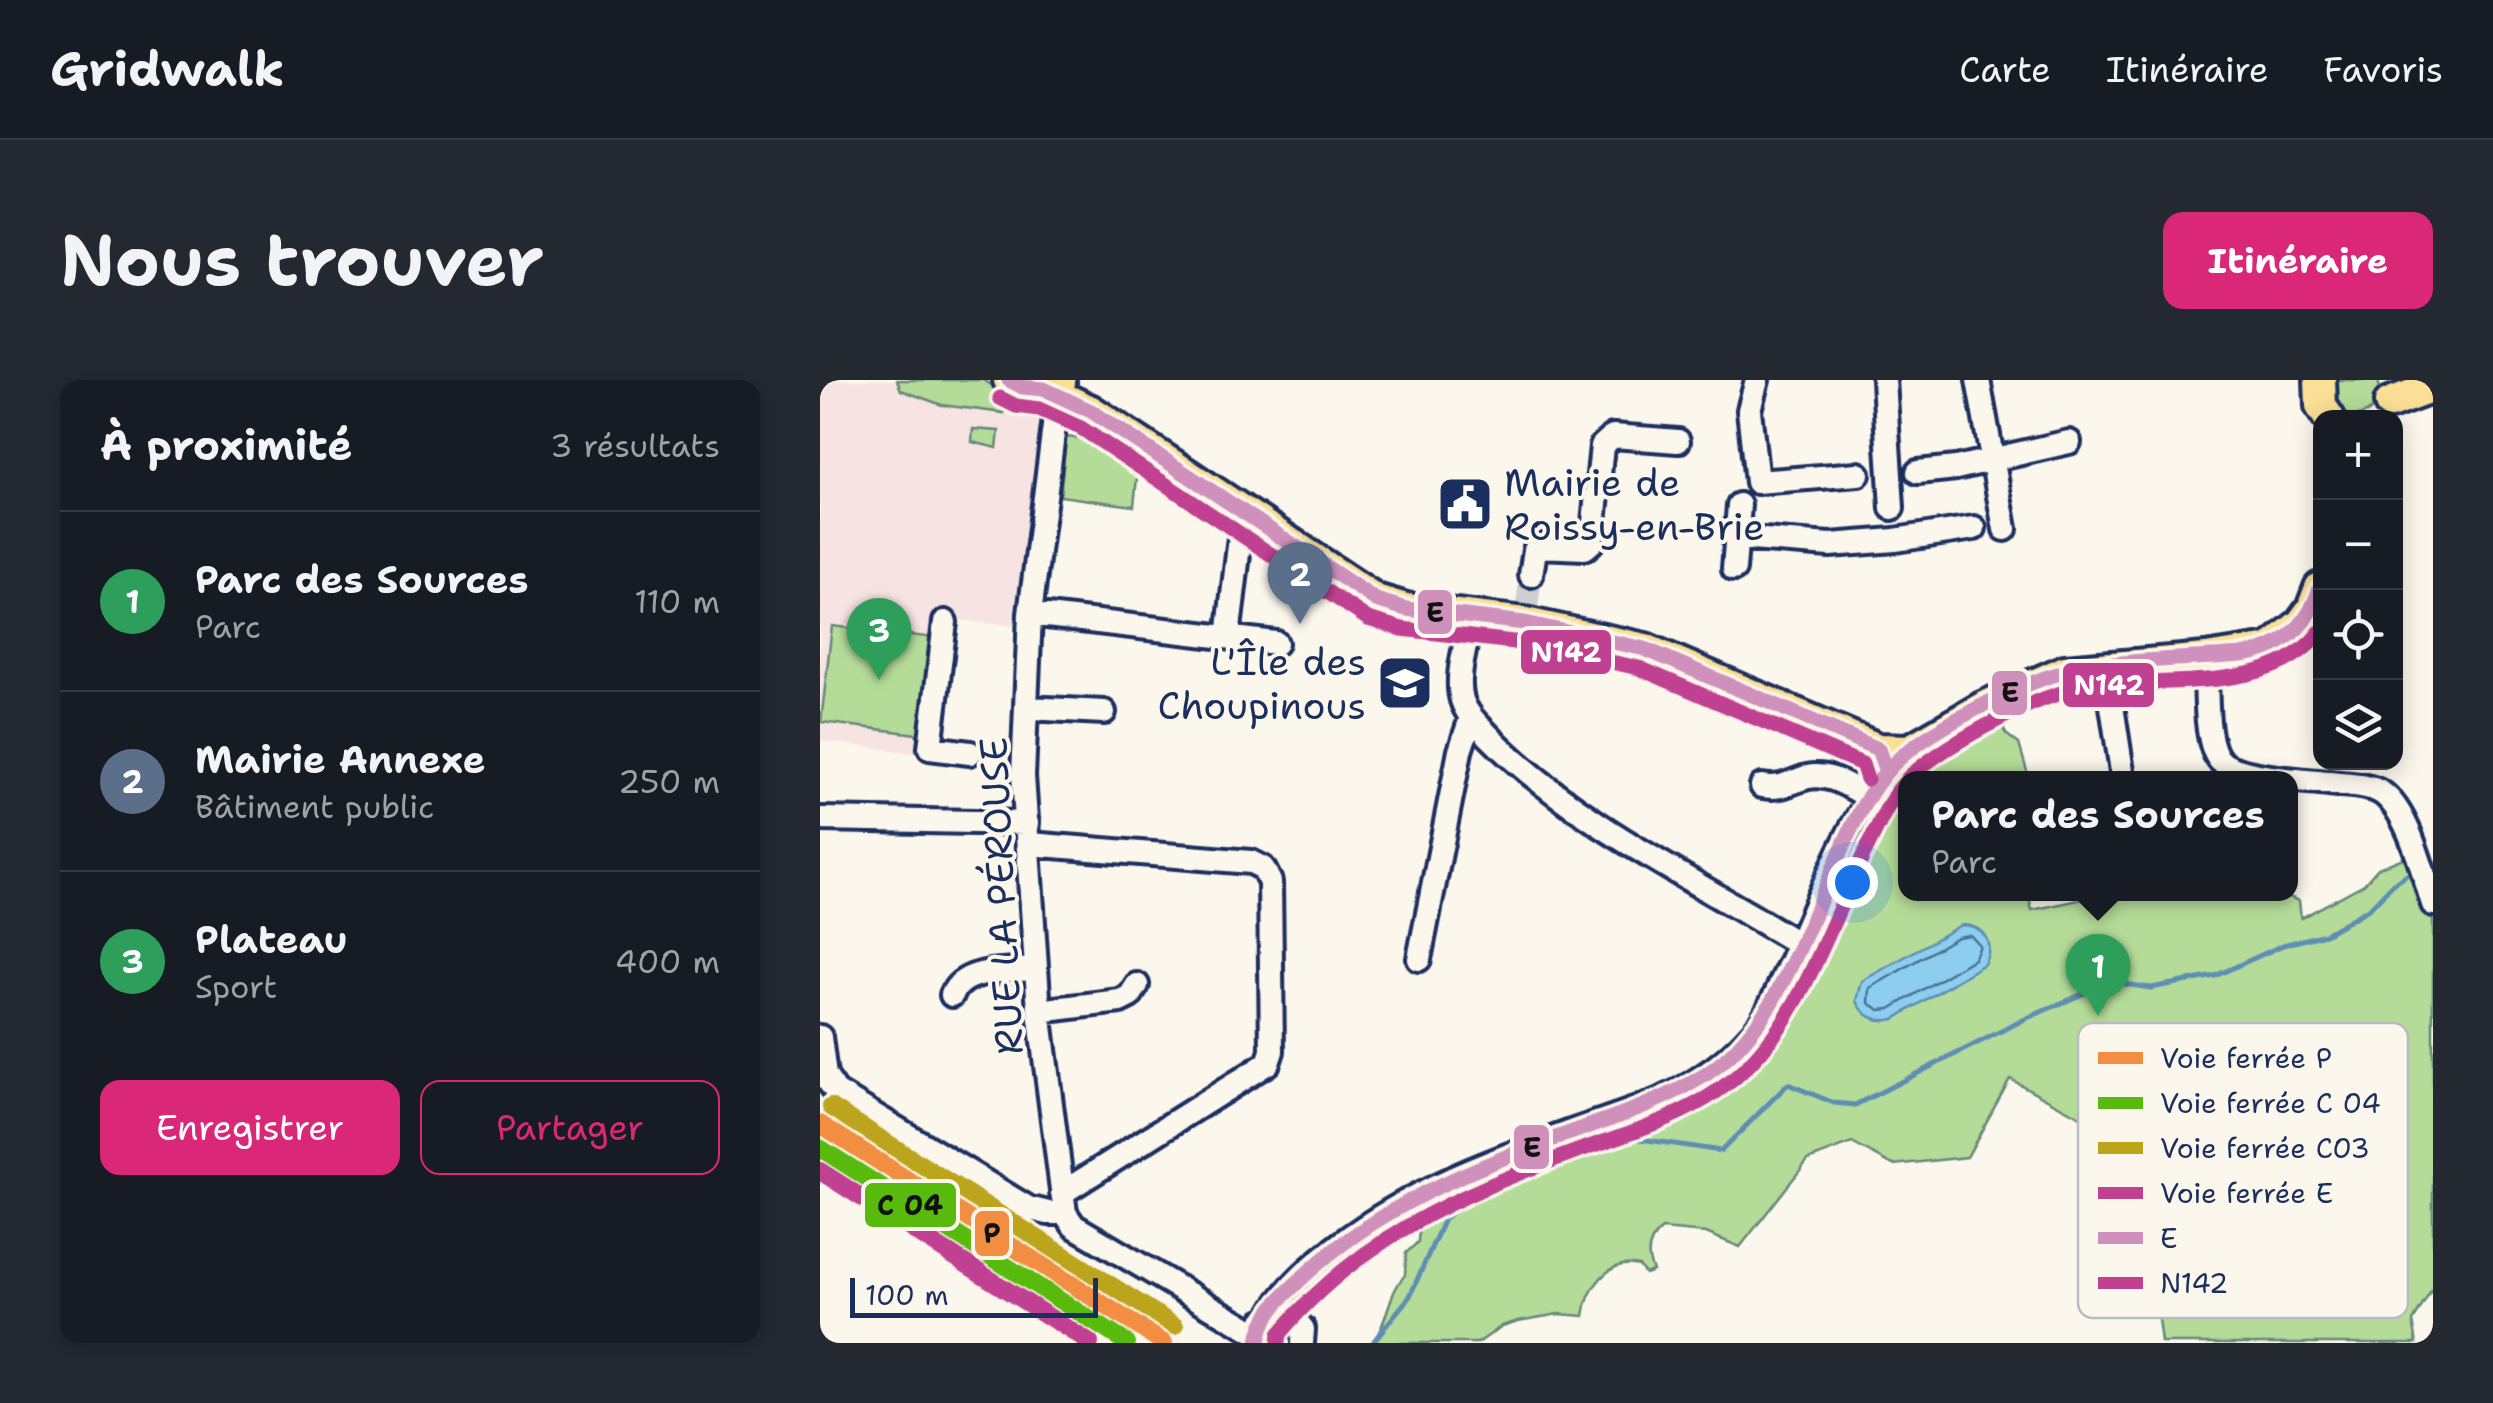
<!DOCTYPE html>
<html lang="fr">
<meta charset="utf-8">
<style>
body{margin:0;font-family:"Shantell Sans",sans-serif;background:#242831;color:#f1f3f6}
.controls{position:absolute;right:30px;top:30px;display:grid;overflow:hidden;border-radius:20px;box-shadow:0 5px 25px #0003}
.controls button{width:90px;height:90px;display:grid;place-items:center;padding:0;border:0;border-bottom:2px solid #363941;background:#171b24;color:#f1f3f6;font:50px sans-serif}
.scale{position:absolute;left:30px;bottom:25px;width:248px;box-sizing:border-box;padding-left:10px;border:5px solid #1b2f5e;border-top:0;font-size:28px;line-height:35px;white-space:nowrap;color:#1b2f5e;-webkit-text-stroke:8px #fbf7ec;paint-order:stroke}
.you{position:absolute;left:1032px;top:502px;width:35px;height:35px;margin:-25px;border:8px solid #fff;border-radius:50%;background:#1a73e8;box-shadow:0 0 0 15px #1a73e833}
.badge{display:grid;place-items:center;width:65px;height:65px;border-radius:50%;background:#db2777;color:#fff;font-size:32px;font-weight:700}
.pin{position:absolute;translate:-50% -82px;filter:drop-shadow(0 2px 5px #0008)}
.pin::after{content:'';position:absolute;top:52px;width:35px;height:30px;background:inherit;clip-path:polygon(0 0,100% 0,50% 100%)}
.popup{position:absolute;left:1078px;top:391px;width:400px;height:130px;box-sizing:border-box;display:grid;place-content:center;border-radius:20px;background:#171b24;filter:drop-shadow(0 2px 8px #0005);font-size:32px;white-space:nowrap;color:#9ea1a6}
.popup b{font-size:38px;color:#f1f3f6}
.popup::after{content:'';position:absolute;left:50%;top:100%;margin-left:-20px;border:20px solid transparent;border-top-color:#171b24}
.list{margin:0;padding:0;list-style:none}
h2{display:flex;justify-content:space-between;align-items:center;height:130px;margin:0;padding:0 40px;font-size:42px}
h2 small{font-size:32px;font-weight:400;color:#9ea1a6}
.list li{display:grid;grid-template-columns:65px 1fr auto;gap:30px;align-items:center;box-sizing:border-box;height:180px;padding:0 40px;border-top:2px solid #363941}
.list b{display:block;font-size:38px;white-space:nowrap}
.list p{margin:0;font-size:32px;white-space:nowrap;color:#9ea1a6}
.list em{font-size:32px;font-style:normal;color:#9ea1a6}
.actions{display:flex;gap:20px;padding:30px 40px}
.actions a{flex:1;padding:22px 0;border:2px solid #db2777;border-radius:20px;text-align:center;font-size:35px;color:#db2777}
.actions .main{background:#db2777;color:#fff}
.icon{flex:none;width:55px;height:55px;fill:none;stroke:currentColor;stroke-width:2;stroke-linecap:round;stroke-linejoin:round}
.map{position:relative;flex:none;width:1613px;height:963px;overflow:hidden;border-radius:20px}
header{display:flex;align-items:center;gap:60px;box-sizing:border-box;height:140px;padding:0 50px;background:#171b24;border-bottom:2px solid #363941}
header strong{font-size:48px}
nav{display:flex;gap:55px;margin-inline-start:auto;font-size:35px}
.intro{display:flex;align-items:center;justify-content:space-between;box-sizing:border-box;height:240px;padding:0 60px}
h1{margin:0;font-size:70px}
.button{padding:25px 45px;border-radius:20px;background:#db2777;color:#fff;font-size:35px;font-weight:700}
main{display:flex;gap:60px;padding:0 60px}
aside{flex:1;background:#171b24;border-radius:20px;box-shadow:0 5px 25px #0003}
.map>svg:first-child{display:block}
.built{fill:#f6e3e2}
.green{fill:#b4dc98;stroke:#68867b;stroke-width:2.5}
.water{fill:#8dcdee;stroke:#5f8eb4;stroke-width:2.5}
.lines{fill:none;stroke-linecap:round;stroke-linejoin:round}
.shore{stroke:#496e98;stroke-width:2.5}
.stream{stroke:#5f8eb4;stroke-width:5}
.minor-tunnel{stroke:#cecfd0;stroke-width:22;stroke-dasharray:22 11;stroke-linecap:butt}
.minor-casing{stroke:#1b2f5e;stroke-width:30}
.major-casing{stroke:#1b2f5e;stroke-width:38}
.minor{stroke:#fbf7ec;stroke-width:22}
.major{stroke:#fbdf96;stroke-width:30}
.bus-1-casing{stroke:#fbf7ec;stroke-width:22}
.bus-2-casing{stroke:#fbf7ec;stroke-width:22}
.bus-1{stroke:#cf91bc;stroke-width:15}
.bus-2{stroke:#c04191;stroke-width:15}
.rail-1-casing{stroke:#fbf7ec;stroke-width:25}
.rail-2-casing{stroke:#fbf7ec;stroke-width:25}
.rail-3-casing{stroke:#fbf7ec;stroke-width:25}
.rail-4-casing{stroke:#fbf7ec;stroke-width:25}
.rail-1{stroke:#f28e42;stroke-width:18}
.rail-2{stroke:#58ba0d;stroke-width:18}
.rail-3{stroke:#bca51b;stroke-width:18}
.rail-4{stroke:#c04191;stroke-width:18}
.labels{text-anchor:middle;dominant-baseline:central;stroke-width:8;stroke-linejoin:round;paint-order:stroke}
.poi-label{font-size:38px;fill:#1b2f5e;stroke:#fbf7ec;text-anchor:start}
.street-label{font-size:38px;fill:#1b2f5e;stroke:#fbf7ec}
.key{fill:#fbf7ec;stroke:#b8bbc1;stroke-width:2.5}
.key-label{font-size:28px;fill:#1b2f5e}
.line-badge{stroke:#fbf7ec;stroke-width:4}
.badge-label{font-size:28px;text-anchor:middle;font-weight:bold;fill:#fff}
.pale-badge-label{font-size:28px;text-anchor:middle;font-weight:bold;fill:#111}
</style>
<header>
<strong>Gridwalk</strong>
<nav><a>Carte</a><a>Itinéraire</a><a>Favoris</a></nav>
</header>
<div class="intro"><h1>Nous trouver</h1><a class="button">Itinéraire</a></div>
<main>
<aside>
<h2>À proximité<small>3 résultats</small></h2>
<ul class="list">
<li><span class="badge" style="background:#2e9e5b">1</span><div><b>Parc des Sources</b><p>Parc</p></div><em>110 m</em></li>
<li><span class="badge" style="background:#5c6f8a">2</span><div><b>Mairie Annexe</b><p>Bâtiment public</p></div><em>250 m</em></li>
<li><span class="badge" style="background:#2e9e5b">3</span><div><b>Plateau</b><p>Sport</p></div><em>400 m</em></li>
</ul>
<div class="actions"><a class="main">Enregistrer</a><a>Partager</a></div>
</aside>
<div class="map">
<svg width="1613" height="963" viewBox="0 0 1613 963">
<rect width="100%" height="100%" fill="#fbf7ec"/>
<filter id="ink" filterUnits="userSpaceOnUse"><feTurbulence type="fractalNoise" baseFrequency=".01" numOctaves="2"/><feDisplacementMap in="SourceGraphic" scale="20" xChannelSelector="R" yChannelSelector="G"/><feConvolveMatrix kernelMatrix="1 2 1 2 8 2 1 2 1" color-interpolation-filters="sRGB"/></filter>
<g filter="url(#ink)">
<!-- built -->
<path class="built" d="M0,0H163L223,35L196,246L118,238L103,374L0,361Z
M0,733L161,834L360,963H308L0,768Z"/>
<!-- green -->
<path class="green" d="M77,0H163L187,14L184,33L122,25L81,10Z
M1512,0H1558C1566,27 1541,46 1517,30Z
M153,49L179,51L177,68L152,62Z
M246,57L296,63L319,79L314,126L240,116Z
M12,246L116,258L105,355L1,342Z
M1176,334L1186,354L1199,364L1209,398H1086V514H1208L1212,530L1287,514H1462L1479,521L1481,538L1544,504L1558,488L1596,473L1613,524V908L1593,941L1597,963H1341L1331,884L1334,843L1316,767L1190,699L1147,777L1073,785L1032,763L988,780L920,867L886,853L842,849C828,860 825,874 833,891L825,894L819,886C788,877 767,910 764,936L739,934L698,941L682,946L658,963H552C568,943 567,915 585,895L586,873L598,862L601,812L849,716L935,650L1066,392Z"/>
<!-- water -->
<path class="water" d="M1141,545C1164,545 1175,563 1164,584L1074,639C1058,643 1044,637 1037,621L1042,601Z"/>
<g class="lines">
<!-- shore -->
<path class="shore" d="M1150,555L1160,566L1154,579L1070,629L1060,630L1049,623L1050,608L1137,557Z"/>
<!-- stream -->
<path class="stream" d="M552,963L590,916L624,839L670,802L787,770L814,758L901,771L968,704L1014,723L1035,725L1205,639L1290,602L1331,608L1395,596L1463,565L1505,554L1550,528L1572,505L1593,491"/>
<!-- minor-tunnel -->
<path class="minor-tunnel" d="M707,226L711,195"/>
<!-- minor casing -->
<g class="minor-casing">
<path id="minor" d="M937,0L929,30L937,102L1038,94
M1064,0L1072,128
M1158,0L1185,149
M238,15L210,234L203,396L219,631L245,833
M1098,92L1136,88L1249,62
M917,158L1010,165L1075,160L1154,148
M914,189L919,125
M711,195L715,170L719,166L765,168L772,162L782,66L793,56L858,61
M210,234L456,263
M651,238C647,262 635,296 642,320C647,336 659,345 669,356C753,442 876,501 979,564
M125,242L110,368L150,373
M408,257L423,132
M1386,279C1387,304 1384,358 1398,378C1411,398 1484,400 1509,403C1525,405 1548,404 1562,413C1589,432 1603,494 1613,524
M1286,287L1303,398
M207,328L284,332
M942,406C960,409 966,404 981,399C1006,389 1030,407 1050,418
M0,439L207,443
M209,464L431,482L443,488L450,502L452,671L448,683L242,813
M599,579L640,371L651,338
M132,615C143,587 191,591 216,589
M219,631L300,621L310,616L317,605
M0,657L5,696L16,712L208,828L228,833H245L254,846L437,954
M451,935C467,906 493,885 519,865C591,810 673,780 757,750C798,735 845,723 882,697C901,685 918,670 933,653C949,634 958,608 969,586C1003,513 1030,425 1090,370
M443,941L459,933L472,936L483,949L482,963"/>
</g>
<!-- major casing -->
<g class="major-casing">
<path id="major" d="M189,0C206,12 223,12 240,2
M1500,0L1501,26L1509,38
M224,9L271,31L556,220L586,229L705,243L825,269L1058,369L1090,370L1164,327L1245,291L1386,279L1450,269L1481,244L1492,229L1500,208
M1570,23L1613,7"/>
</g>
<!-- minor -->
<use href="#minor" class="minor"/>
<!-- major -->
<use href="#major" class="major"/>
<!-- bus-1 casing -->
<g class="bus-1-casing">
<path id="bus-1" d="M189,0L202,7L224,9L271,31L556,220L586,229L705,243L825,269L1058,369L1066,392
M438,963C440,936 464,915 483,897C557,827 652,788 747,754C794,737 843,722 885,695C937,661 964,603 988,549C1011,498 1030,437 1065,393C1095,356 1202,301 1248,291C1304,279 1364,280 1421,275C1461,270 1488,247 1500,208"/>
</g>
<!-- bus-2 casing -->
<g class="bus-2-casing">
<path id="bus-2" d="M180,18L196,26L219,29L261,48L548,239L582,249L702,263L819,288L1042,384L1047,399
M1088,398C1123,366 1203,323 1248,311C1325,292 1448,321 1500,252
M458,963L459,954C538,859 638,815 752,773C808,753 871,736 917,696C986,636 1010,539 1051,460C1061,440 1070,418 1086,401"/>
</g>
<!-- bus-1 -->
<use href="#bus-1" class="bus-1"/>
<!-- bus-2 -->
<use href="#bus-2" class="bus-2"/>
<!-- rail-1 casing -->
<g class="rail-1-casing">
<path id="rail-1" d="M0,744L344,963"/>
</g>
<!-- rail-2 casing -->
<g class="rail-2-casing">
<path id="rail-2" d="M0,768L307,963"/>
</g>
<!-- rail-3 casing -->
<g class="rail-3-casing">
<path id="rail-3" d="M11,727L355,946"/>
</g>
<!-- rail-4 casing -->
<g class="rail-4-casing">
<path id="rail-4" d="M0,791L270,963"/>
</g>
<!-- rail-1 -->
<use href="#rail-1" class="rail-1"/>
<!-- rail-2 -->
<use href="#rail-2" class="rail-2"/>
<!-- rail-3 -->
<use href="#rail-3" class="rail-3"/>
<!-- rail-4 -->
<use href="#rail-4" class="rail-4"/>
</g>
</g>
<!-- icons -->
<defs>
<g id="civic-square" transform="scale(2.875)"><rect x="-9" y="-9" width="18" height="18" rx="4" fill="#1b2f5e" stroke="#fbf7ec"/><path d="M-.6-6.5H3V-4.5H.6V-3L4-1V1h2V6H-6V1h2V-1L-.6-3ZM-1.2 2.5V6h2.4V2.5Z" fill="#fff"/></g>
<g id="school-square" transform="scale(2.875)"><rect x="-9" y="-9" width="18" height="18" rx="4" fill="#1b2f5e" stroke="#fbf7ec"/><path d="M0-5L7-2L0 1L-7-2ZM-4 1L0 2.5L4 1V4Q0 6-4 4Z" fill="#fff"/></g>
</defs>
<g fill-rule="evenodd">
<use href="#civic-square" x="645" y="124"/>
<use href="#school-square" x="585" y="303"/>
</g>
<g class="labels">
<!-- poi labels -->
<g class="poi-label">
<text x="684" y="102">Mairie de<tspan x="684" dy="44">Roissy-en-Brie</tspan></text>
<text x="546" y="281" text-anchor="end">L'Île des<tspan x="546" dy="44">Choupinous</tspan></text>
</g>
<!-- street labels -->
<g class="street-label">
<text transform="translate(181 516) rotate(-93)">RUE LA PÉROUSE</text>
</g>
</g>
<!-- legend -->
<rect x="1258" y="643" width="330" height="295" rx="15" class="key"/>
<rect x="1278" y="672" width="45" height="12" fill="#f28e42"/>
<rect x="1278" y="717" width="45" height="12" fill="#58ba0d"/>
<rect x="1278" y="762" width="45" height="12" fill="#bca51b"/>
<rect x="1278" y="807" width="45" height="12" fill="#c04191"/>
<rect x="1278" y="852" width="45" height="12" fill="#cf91bc"/>
<rect x="1278" y="897" width="45" height="12" fill="#c04191"/>
<g class="key-label">
<text x="1340" y="688">Voie ferrée P</text>
<text x="1340" y="733">Voie ferrée C 04</text>
<text x="1340" y="778">Voie ferrée C03</text>
<text x="1340" y="823">Voie ferrée E</text>
<text x="1340" y="868">E</text>
<text x="1340" y="913">N142</text>
</g>
<g class="line-badge">
<rect x="596" y="208" width="38" height="48" rx="10" fill="#cf91bc"/>
<rect x="699" y="248" width="94" height="48" rx="10" fill="#c04191"/>
<rect x="1241" y="281" width="95" height="48" rx="10" fill="#c04191"/>
<rect x="1170" y="289" width="39" height="48" rx="10" fill="#cf91bc"/>
<rect x="692" y="743" width="39" height="48" rx="10" fill="#cf91bc"/>
<rect x="43" y="801" width="95" height="48" rx="10" fill="#58ba0d"/>
<rect x="153" y="829" width="38" height="49" rx="10" fill="#f28e42"/>
</g>
<g class="badge-label">
<text x="746" y="282">N142</text>
<text x="1289" y="315">N142</text>
</g>
<g class="pale-badge-label">
<text x="615" y="242">E</text>
<text x="1190" y="322">E</text>
<text x="712" y="777">E</text>
<text x="90" y="835">C 04</text>
<text x="172" y="863">P</text>
</g>
</svg>
<div class="controls">
<button>+</button>
<button>−</button>
<button><svg class="icon" aria-label="locate" viewBox="0 0 24 24"><circle cx="12" cy="12" r="6"/><path d="M12 2v4M12 18v4M2 12h4M18 12h4"/></svg></button>
<button><svg class="icon" aria-label="layers" viewBox="0 0 24 24"><path d="M12 4l9 5-9 5-9-5zM3 14l9 5 9-5"/></svg></button>
</div>
<div class="scale">100 m</div>
<div class="you"></div>
<div class="pin badge" style="left:1278px;top:636px;background:#2e9e5b">1</div>
<div class="popup"><b>Parc des Sources</b>Parc</div>
<div class="pin badge" style="left:480px;top:244px;background:#5c6f8a">2</div>
<div class="pin badge" style="left:59px;top:300px;background:#2e9e5b">3</div>
</div>
</main>
